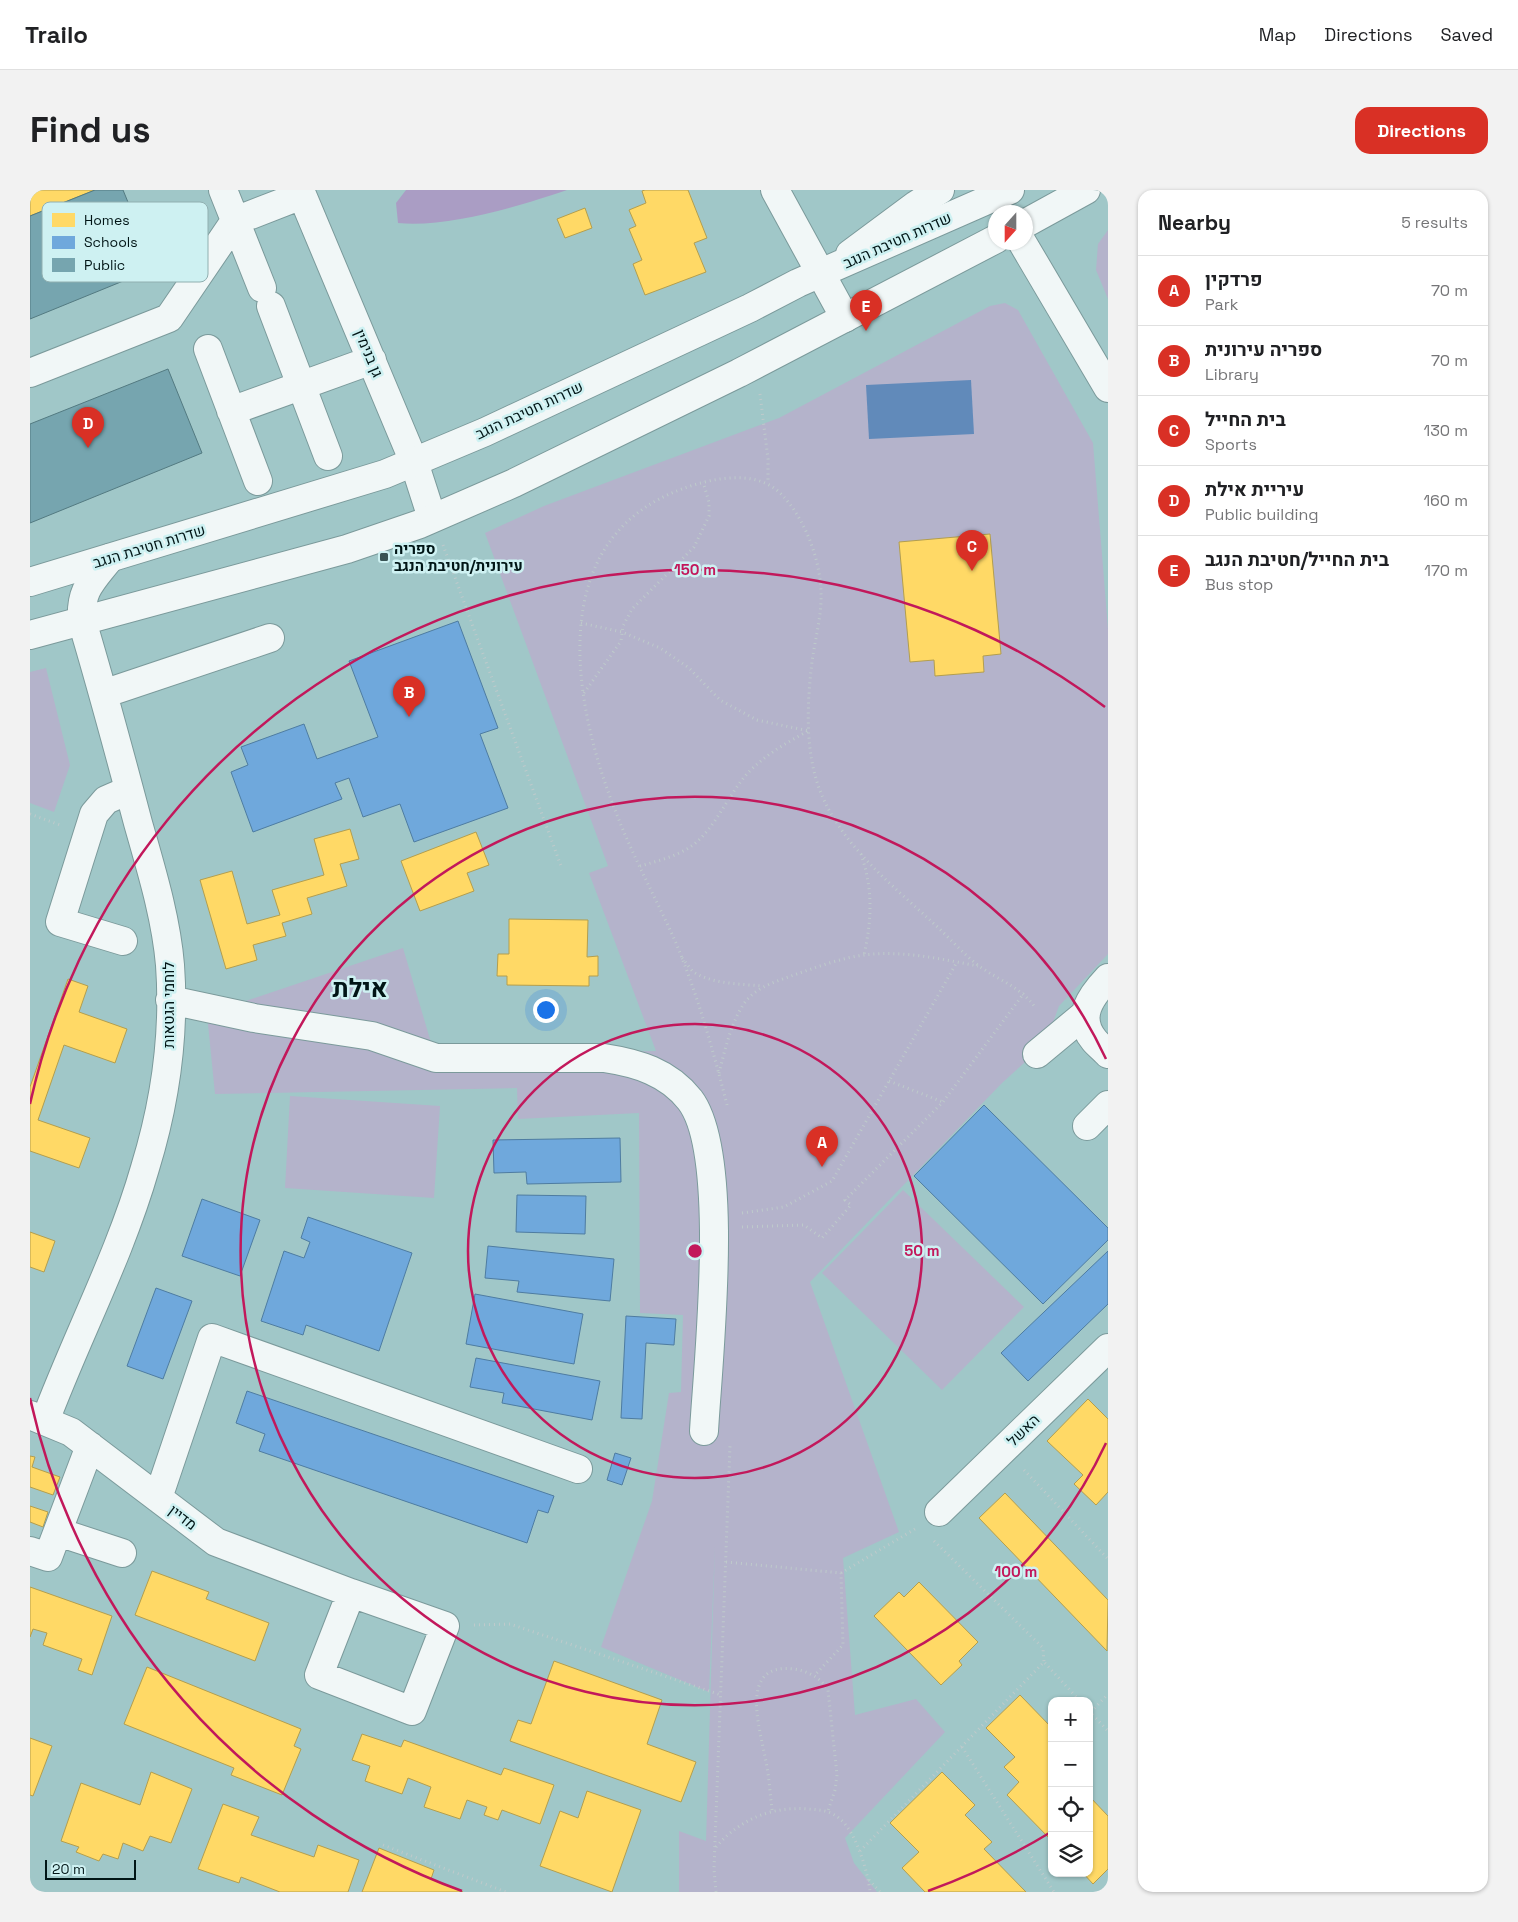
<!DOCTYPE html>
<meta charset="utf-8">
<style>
body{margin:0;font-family:"Space Grotesk",Heebo,sans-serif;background:#f2f2f2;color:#202124}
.controls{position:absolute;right:15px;bottom:15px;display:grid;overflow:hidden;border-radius:10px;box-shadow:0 1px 4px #0004}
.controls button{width:45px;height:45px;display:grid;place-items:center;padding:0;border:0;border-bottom:1px solid #e0e0e0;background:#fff;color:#202124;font:25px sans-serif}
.compass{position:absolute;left:958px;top:15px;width:45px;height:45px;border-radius:50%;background:#fff;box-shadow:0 1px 4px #0004;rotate:201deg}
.scale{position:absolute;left:15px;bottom:12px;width:91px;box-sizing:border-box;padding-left:5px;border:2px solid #011516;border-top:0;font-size:14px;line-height:18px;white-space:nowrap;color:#011516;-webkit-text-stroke:4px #cef1f2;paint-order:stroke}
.you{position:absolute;left:515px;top:819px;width:18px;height:18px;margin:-12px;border:4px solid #fff;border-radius:50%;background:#1a73e8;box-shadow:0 0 0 8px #1a73e833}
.badge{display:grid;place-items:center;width:32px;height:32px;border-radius:50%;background:#d93025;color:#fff;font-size:16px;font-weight:700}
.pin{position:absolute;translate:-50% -41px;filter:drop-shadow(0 1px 2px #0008)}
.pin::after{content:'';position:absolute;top:26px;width:18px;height:15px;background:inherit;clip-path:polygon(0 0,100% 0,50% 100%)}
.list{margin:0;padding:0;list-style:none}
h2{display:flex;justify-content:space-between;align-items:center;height:65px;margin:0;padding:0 20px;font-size:21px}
h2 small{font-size:16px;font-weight:400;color:#757577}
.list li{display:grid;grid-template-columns:32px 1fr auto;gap:15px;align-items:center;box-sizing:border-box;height:70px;padding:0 20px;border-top:1px solid #e0e0e0}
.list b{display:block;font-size:19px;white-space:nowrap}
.list p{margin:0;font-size:16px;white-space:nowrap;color:#757577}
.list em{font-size:16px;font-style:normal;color:#757577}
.icon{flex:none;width:28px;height:28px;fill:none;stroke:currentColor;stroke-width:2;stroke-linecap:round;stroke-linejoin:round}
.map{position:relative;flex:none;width:1078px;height:1702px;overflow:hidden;border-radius:15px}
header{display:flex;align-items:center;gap:30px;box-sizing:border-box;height:70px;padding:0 25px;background:#fff;border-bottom:1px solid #e0e0e0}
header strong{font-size:24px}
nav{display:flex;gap:28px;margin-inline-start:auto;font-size:18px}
.intro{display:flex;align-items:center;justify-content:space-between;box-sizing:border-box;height:120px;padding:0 30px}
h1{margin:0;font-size:35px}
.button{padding:12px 22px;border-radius:15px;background:#d93025;color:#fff;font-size:18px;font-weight:700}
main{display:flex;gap:30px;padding:0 30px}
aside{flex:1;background:#fff;border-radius:15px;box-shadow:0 1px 4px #0004}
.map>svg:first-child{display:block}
.green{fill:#b4b3cb}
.forest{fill:#aa9dc4}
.water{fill:#618aba}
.homes{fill:#ffd966;stroke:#b39e4e}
.schools{fill:#6fa8dc;stroke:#4e7ca1}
.public{fill:#76a5af;stroke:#537a81}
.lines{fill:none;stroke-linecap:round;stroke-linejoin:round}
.minor-casing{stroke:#7b9a9b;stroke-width:30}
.major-casing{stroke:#7b9a9b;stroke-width:30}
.path{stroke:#becacb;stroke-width:3;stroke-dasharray:1 4;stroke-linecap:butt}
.minor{stroke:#f1f7f7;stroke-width:28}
.major{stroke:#f1f7f7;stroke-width:28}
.ring{fill:none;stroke:#c2185b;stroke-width:2.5}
.poi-dot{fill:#395354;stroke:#cef1f2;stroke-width:2}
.labels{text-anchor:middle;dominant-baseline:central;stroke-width:5;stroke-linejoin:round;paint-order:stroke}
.street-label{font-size:15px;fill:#011516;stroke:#cef1f2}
.poi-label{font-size:15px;font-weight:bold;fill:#011516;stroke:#cef1f2;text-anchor:start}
.town-label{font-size:25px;font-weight:bold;fill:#011516;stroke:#cef1f2}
.key{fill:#cef1f2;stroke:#90afb0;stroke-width:1}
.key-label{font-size:14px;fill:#011516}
.centre{fill:#c2185b;stroke:#cef1f2;stroke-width:2.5}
.ring-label{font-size:15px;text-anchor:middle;font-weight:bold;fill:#c2185b;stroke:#cef1f2;stroke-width:5;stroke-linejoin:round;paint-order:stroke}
</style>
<header>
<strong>Trailo</strong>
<nav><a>Map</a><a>Directions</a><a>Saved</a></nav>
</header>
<div class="intro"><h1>Find us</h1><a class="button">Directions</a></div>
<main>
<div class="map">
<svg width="1078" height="1702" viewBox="0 0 1078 1702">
<rect width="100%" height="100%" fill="#a0c7c8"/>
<!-- green -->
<path class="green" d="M1078,40V109L1066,80L1068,54Z
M975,113L988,120L1063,253L1078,439V764L1029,816L1015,854L972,893L780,1092L869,1342L813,1368L825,1525L886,1509L915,1542L815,1648L824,1673L847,1702H649V1641L676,1651L685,1355L679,1502L571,1457L622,1311L639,1203L651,1202L653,1125L610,1123L609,923L488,929L487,898L185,904L177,824L373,758L405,866L626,861L559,683L578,676L455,343L514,316L749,228L960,116Z
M16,478L40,575L24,622L0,613V482Z
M260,906L410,916L404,1008L255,998Z
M873,1000L994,1117L912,1200L792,1083Z"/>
<!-- forest -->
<path class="forest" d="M376,0H537C490,16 417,38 368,33L366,13Z"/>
<!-- water -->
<path class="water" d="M941,190L944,244L839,249L836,195Z"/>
<!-- homes -->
<path class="homes" d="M0,0H65L0,26Z
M615,0H658L677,48L664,53L676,82L615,105L603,74L612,70L599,39L606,36L599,20L616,13L612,1Z
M555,18L562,38L535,48L527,29Z
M960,344L971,464L953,466L954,482L905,486L904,470L880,472L869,352Z
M320,639L329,669L310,674L317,696L277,708L282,724L252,733L256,746L223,755L227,770L196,779L170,690L202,681L217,734L250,725L242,700L294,685L284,649Z
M446,642L459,675L437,683L444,701L390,721L371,671Z
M479,729L558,730L557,767L568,766V786H559V796L477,795V786H467L468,764H479Z
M38,789L58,796L49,822L97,839L85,873L34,855L8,930L60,948L49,978L0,961V897Z
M0,1042L25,1051L14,1082L0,1077Z
M1058,1209L1078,1229V1302L1066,1315L1044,1294L1053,1285L1017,1251Z
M0,1266L5,1267L2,1277L30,1287L23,1305L0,1297Z
M975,1303L1078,1410L1077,1461L949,1328Z
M0,1316L18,1322L13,1337L0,1332Z
M122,1381L179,1402L176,1409L239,1433L225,1471L105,1425Z
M889,1392L948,1452L929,1471L932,1475L911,1495L844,1426L869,1402L874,1407Z
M0,1397L82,1426L62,1485L48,1480L52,1469L13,1455L17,1443L3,1439L0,1447Z
M524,1471L632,1510L617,1554L666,1572L651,1612L480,1551L488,1530L501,1534Z
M117,1477L271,1539L264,1556L271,1559L252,1605L201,1585L204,1578L94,1534Z
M990,1505L1022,1538V1651L977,1605L989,1592L974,1577L985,1567L956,1538Z
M332,1544L371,1557L374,1550L471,1585L474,1578L524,1595L510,1634L472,1620L468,1630L454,1625L457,1617L437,1610L430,1629L394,1617L401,1597L378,1588L372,1604L335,1591L340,1576L322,1570Z
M0,1548L22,1556L3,1606L0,1605Z
M121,1582L162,1599L141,1653L120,1646L113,1661L93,1653L88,1669L73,1664L69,1671L46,1662L49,1657L31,1651L51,1593L110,1615Z
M912,1582L945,1615L935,1625L962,1652L954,1659L996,1702H895L872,1678L889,1662L860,1633Z
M557,1601L611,1620L582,1702L510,1676L530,1621L548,1628Z
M1059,1606L1078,1626V1679L1063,1694L1053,1683H1059Z
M193,1614L229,1627L221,1645L284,1667L288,1655L329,1670L318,1702H250L211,1687L209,1693L168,1679Z
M349,1658L404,1680L401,1689L433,1702H332Z"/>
<!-- schools -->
<path class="schools" d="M428,431L468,538L450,544L478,618L384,652L370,614L333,627L319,588L305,593L312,609L223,642L201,582L218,575L211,557L274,534L287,569L348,547L319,471Z
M954,915L1078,1038V1050L1013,1114L884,986Z
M590,948L591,992L497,994L496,982L464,983L463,950Z
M487,1005L556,1006L555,1044L486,1042Z
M172,1009L230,1030L210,1086L152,1066Z
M278,1027L382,1063L349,1161L276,1135L273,1145L231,1131L254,1061L274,1068L280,1052L271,1048Z
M458,1056L584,1069L580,1111L487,1102L489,1091L455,1088Z
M1078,1061V1114L998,1191L971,1163Z
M126,1098L162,1111L133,1189L97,1176Z
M445,1104L553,1124L544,1174L436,1154Z
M596,1126L646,1129L644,1155L616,1153L612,1229L591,1228Z
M446,1168L570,1191L562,1230L472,1213L474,1203L440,1197Z
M217,1201L524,1306L518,1323L508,1320L497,1353L229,1261L235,1244L206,1233Z
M585,1263L601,1268L592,1295L577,1290Z"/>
<!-- public -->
<path class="public" d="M65,0H93L125,78L0,129V26Z
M138,179L172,263L0,333V234Z"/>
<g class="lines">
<!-- minor casing -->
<g class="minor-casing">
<path id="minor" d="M193,0L232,98
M270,0L384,272L402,328
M745,0L815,128
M992,52L1078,198
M820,64L886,15L910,0
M241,116L298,266
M178,159L228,291
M0,183L139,128L205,31L272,5
M201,221L342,170
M73,504L240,448
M93,751L30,732L64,624L76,610L99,600
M1078,788C1061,806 1045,827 1064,850C1068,855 1074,859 1078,864
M140,810L224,828L342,846L406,868H574C607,873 638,882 660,910C701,964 678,1170 674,1241
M1007,864L1054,825
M1057,936L1078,915
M0,1225L41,1242L186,1352L321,1403L415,1436L382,1521L289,1485L321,1403
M15,1231C47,1146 90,1065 115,978C135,913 145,844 140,775C136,727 121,679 108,633C90,565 72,498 52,431C50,400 61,392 80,368
M128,1308L182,1148L548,1279
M909,1322L1078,1158
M28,1342L92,1363
M0,1361L18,1367L60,1256"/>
</g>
<!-- major casing -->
<g class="major-casing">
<path id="major" d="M996,33L1056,0
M0,392L355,284L455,242L720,118L768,93L980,0
M0,445L317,359L390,334L484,293L709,183L966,49"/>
</g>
<!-- path -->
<path class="path" d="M730,204L738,269V293
M413,355L531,676
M551,433L592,442L630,458L659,478L690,510L727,530L779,541
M554,503L591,451L593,436L602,419L664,357L679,326V312L673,292
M0,624L30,635
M831,664C843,699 842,729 834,765
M610,676C628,671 648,666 663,655C686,637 697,607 716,585C733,566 756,553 778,541
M652,768C656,772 660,780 665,783C684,794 711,794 732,796
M689,883C695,860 700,836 713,815C725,797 745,792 764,785C787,777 811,768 834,765C872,760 911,769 948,776
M859,891L913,912
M697,915C683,860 668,806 646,753C627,710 604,669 587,625C543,516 512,350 652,299C682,288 727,278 752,305C775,329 790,369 791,402C792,425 785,449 782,472C777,513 775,559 789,598C809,653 861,694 902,732C918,746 932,763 949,776C970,791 989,796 1005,817
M712,1023L754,1017L802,991L927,772
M712,1037L774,1035L792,1048L821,1015L815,1010L913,912L994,803
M994,1280L1078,1369
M904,1351L1013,1458L1014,1472
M696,1372L811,1383L813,1455L784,1486
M811,1383L885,1339
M444,1435L480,1434L691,1505
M1059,1521L1078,1541
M1061,1522L1078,1504
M932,1557L1024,1702
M742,1620C740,1603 739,1584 735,1567C730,1538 708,1472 764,1479C778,1481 791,1488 798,1500L807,1585L805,1600L798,1621
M353,1655L476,1702
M686,1657C709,1630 741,1616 778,1619C790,1620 800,1620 810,1629C826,1642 838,1682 840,1702
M830,1661L1014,1472L1050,1511
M839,1690L850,1702
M686,1702L684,1679L700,1256"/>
<!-- minor -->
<use href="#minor" class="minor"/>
<!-- major -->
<use href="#major" class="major"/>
</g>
<!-- distance rings -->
<g class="ring">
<circle cx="665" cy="1061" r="227"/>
<path d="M1076 1253A454 454 0 1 1 1076 869"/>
<path d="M1021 1642A681 681 0 0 1 898 1701M432 1701A681 681 0 0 1 0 1208M0 914A681 681 0 0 1 1075 517"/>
</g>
<!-- markers -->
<rect class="poi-dot" x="349" y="362" width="10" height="10" rx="2.5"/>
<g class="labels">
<!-- street labels -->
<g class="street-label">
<text transform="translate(867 50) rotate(-24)">שדרות חטיבת הנגב</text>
<text transform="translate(339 163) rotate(67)">גן בנימין</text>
<text transform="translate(499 220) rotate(-25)">שדרות חטיבת הנגב</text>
<text transform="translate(119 356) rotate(-17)">שדרות חטיבת הנגב</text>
<text transform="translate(138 815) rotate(-90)">לוחמי הגטאות</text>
<text transform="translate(993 1240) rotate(-44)">האשל</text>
<text transform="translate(153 1327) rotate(37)">מדיין</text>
</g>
<!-- poi labels -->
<g class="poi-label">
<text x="364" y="358">ספריה<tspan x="364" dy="17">עירונית/חטיבת הנגב</tspan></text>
</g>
<!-- town labels -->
<g class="town-label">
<text x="330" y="798">אילת</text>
</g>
</g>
<!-- legend -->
<rect x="12" y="12" width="166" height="80" rx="8" class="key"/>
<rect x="22" y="23" width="23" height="14" fill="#ffd966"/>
<rect x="22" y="46" width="23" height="13" fill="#6fa8dc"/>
<rect x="22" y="68" width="23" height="14" fill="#76a5af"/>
<g class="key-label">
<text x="54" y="35">Homes</text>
<text x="54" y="57">Schools</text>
<text x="54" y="80">Public</text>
</g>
<circle cx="665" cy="1061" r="8" class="centre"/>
<g class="ring-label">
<text x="665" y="385">150 m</text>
<text x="892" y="1066">50 m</text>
<text x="986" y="1387">100 m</text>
</g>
</svg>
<div class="controls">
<button>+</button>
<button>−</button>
<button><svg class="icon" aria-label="locate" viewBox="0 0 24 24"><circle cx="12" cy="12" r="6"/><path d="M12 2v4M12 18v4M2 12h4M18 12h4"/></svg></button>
<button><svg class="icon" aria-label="layers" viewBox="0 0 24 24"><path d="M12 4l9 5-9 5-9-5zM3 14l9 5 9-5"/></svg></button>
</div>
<svg class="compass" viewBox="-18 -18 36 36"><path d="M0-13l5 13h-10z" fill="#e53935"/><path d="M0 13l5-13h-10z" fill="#757577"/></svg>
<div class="scale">20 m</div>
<div class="you"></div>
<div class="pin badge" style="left:792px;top:977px">A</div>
<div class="pin badge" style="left:379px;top:527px">B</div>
<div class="pin badge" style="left:942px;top:381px">C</div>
<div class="pin badge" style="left:58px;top:258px">D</div>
<div class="pin badge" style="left:836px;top:141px">E</div>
</div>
<aside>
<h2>Nearby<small>5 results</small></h2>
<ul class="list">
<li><span class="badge">A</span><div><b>פרדקין</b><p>Park</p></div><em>70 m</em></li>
<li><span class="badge">B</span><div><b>ספריה עירונית</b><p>Library</p></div><em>70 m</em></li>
<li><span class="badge">C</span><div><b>בית החייל</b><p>Sports</p></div><em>130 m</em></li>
<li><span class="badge">D</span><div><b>עיריית אילת</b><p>Public building</p></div><em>160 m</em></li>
<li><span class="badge">E</span><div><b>בית החייל/חטיבת הנגב</b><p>Bus stop</p></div><em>170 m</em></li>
</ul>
</aside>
</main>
